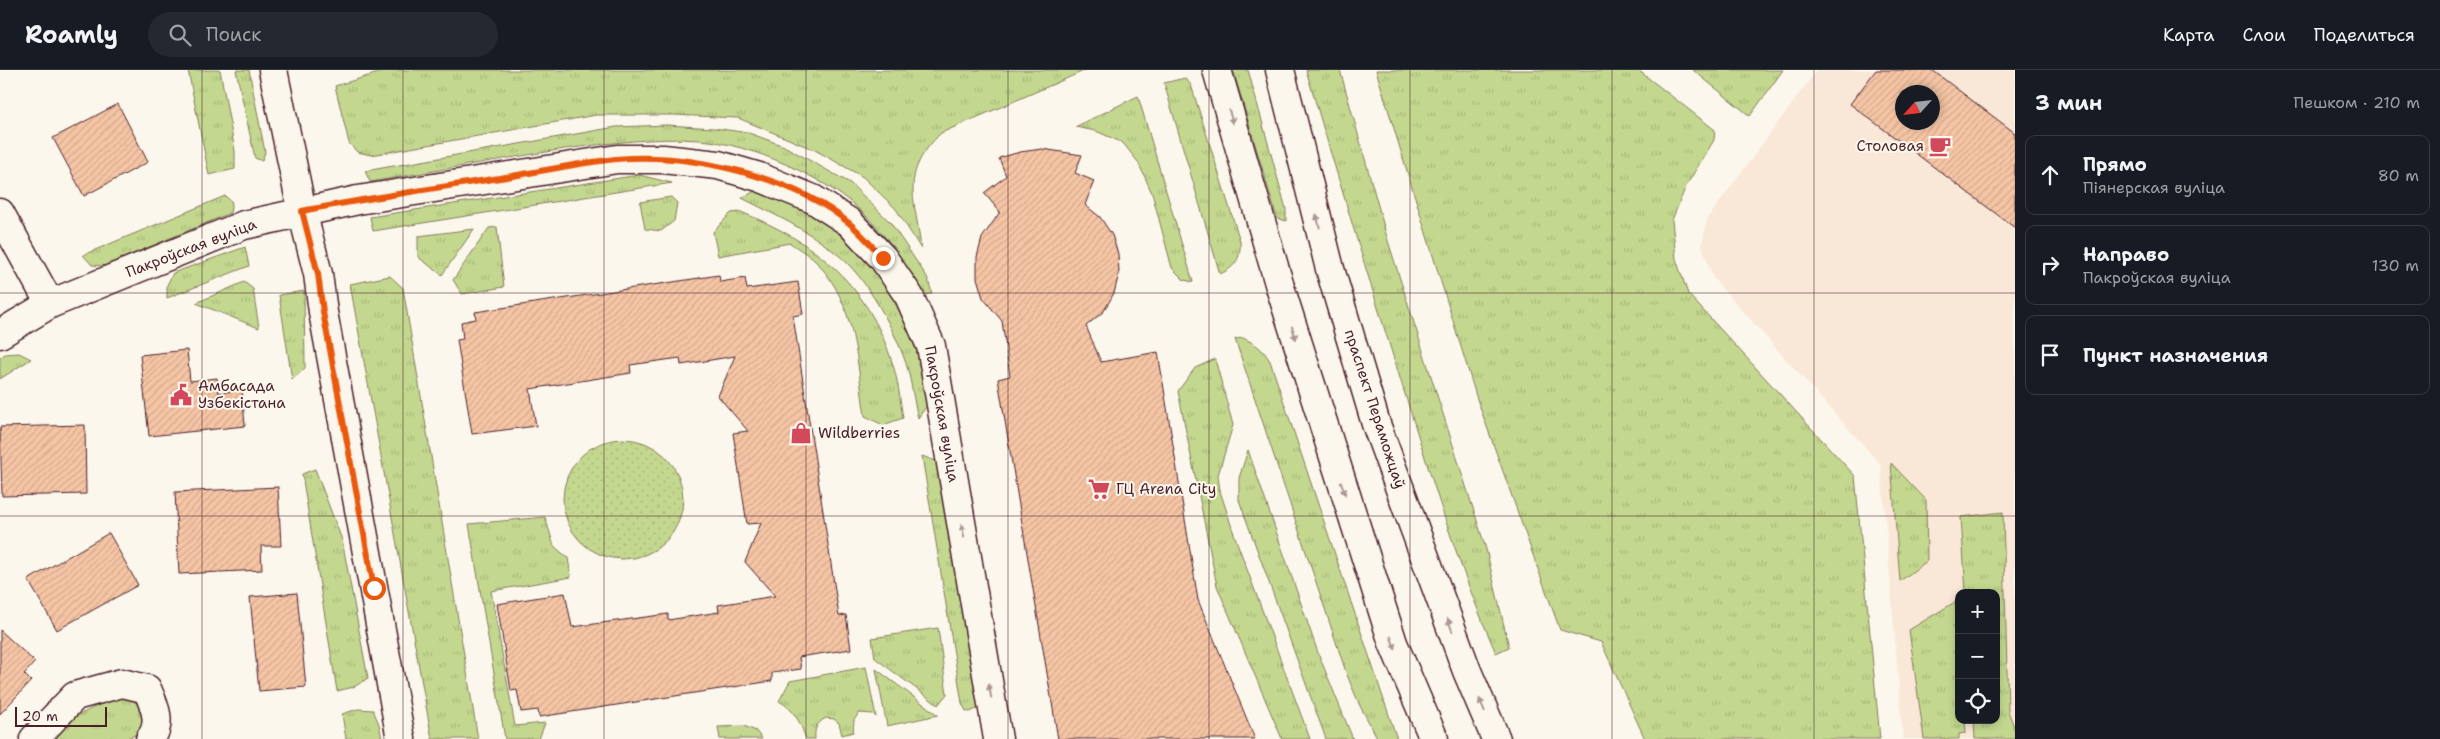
<!DOCTYPE html>
<html lang="ru">
<meta charset="utf-8">
<style>
body{margin:0;font-family:"Shantell Sans",sans-serif;background:#242831;color:#f1f3f6}
.controls{position:absolute;right:15px;bottom:15px;display:grid;overflow:hidden;border-radius:10px;box-shadow:0 2px 8px #0003}
.controls button{width:45px;height:45px;display:grid;place-items:center;padding:0;border:0;border-bottom:1px solid #363941;background:#171b24;color:#f1f3f6;font:25px sans-serif}
.compass{position:absolute;left:1895px;top:15px;width:45px;height:45px;border-radius:50%;background:#171b24;box-shadow:0 2px 8px #0003;rotate:243deg}
.scale{position:absolute;left:15px;bottom:12px;width:92px;box-sizing:border-box;padding-left:5px;border:2px solid #4a1f2b;border-top:0;font-size:14px;line-height:18px;white-space:nowrap;color:#4a1f2b;-webkit-text-stroke:4px #fbf7ec;paint-order:stroke}
.stop{position:absolute;width:15px;height:15px;margin:-11px;border:4px solid #ea580c;border-radius:50%;background:#fff}
.stop.end{background:#ea580c;border-color:#fff;box-shadow:0 1px 5px #0008}
.list{margin:0;padding:0;list-style:none}
h2{display:flex;justify-content:space-between;align-items:center;height:65px;margin:0;padding:0 20px;font-size:21px}
h2 small{font-size:16px;font-weight:400;color:#9ea1a6}
.list li{display:grid;grid-template-columns:32px 1fr auto;gap:15px;align-items:center;box-sizing:border-box;height:80px;margin:0 10px 10px;padding:0 10px;border:1px solid #363941;border-radius:10px}
.list b{display:block;font-size:19px;white-space:nowrap}
.list p{margin:0;font-size:16px;white-space:nowrap;color:#9ea1a6}
.list em{font-size:16px;font-style:normal;color:#9ea1a6}
.icon{flex:none;width:28px;height:28px;fill:none;stroke:currentColor;stroke-width:2;stroke-linecap:round;stroke-linejoin:round}
.map{position:relative;flex:none;width:2015px;height:669px;overflow:hidden}
header{display:flex;align-items:center;gap:30px;box-sizing:border-box;height:70px;padding:0 25px;background:#171b24;border-bottom:1px solid #363941}
header strong{font-size:24px}
nav{display:flex;gap:28px;margin-inline-start:auto;font-size:18px}
.search{width:350px;height:45px;background:#242831;display:flex;align-items:center;gap:12px;box-sizing:border-box;padding:0 18px;border-radius:28px;color:#9ea1a6;font-size:19px}
main{display:flex}
aside{flex:1;background:#171b24}
.map>svg:first-child{display:block}
.built{fill:#f9e8d7;fill-rule:evenodd}
.grass{fill:url(#grass-tufts);stroke:#867c5c}
.park{fill:url(#park-dots);stroke:#867c5c}
.building{fill:url(#building-hatch);stroke:#4a1f2b;fill-rule:evenodd}
.lines{fill:none;stroke-linecap:round;stroke-linejoin:round}
.minor-casing{stroke:#4a1f2b;stroke-width:31}
.major-casing{stroke:#4a1f2b;stroke-width:31}
.minor{stroke:#fbf7ec;stroke-width:28}
.major{stroke:#fbf7ec;stroke-width:28}
.oneway{fill:#ab9695}
.route{stroke:#ea580c;stroke-width:6}
.grid{fill:none;stroke:#4a1f2b;stroke-width:1;stroke-opacity:0.55}
.labels{text-anchor:middle;dominant-baseline:central;stroke-width:4;stroke-linejoin:round;paint-order:stroke}
.poi-label{font-size:15px;fill:#4a1f2b;stroke:#fbf7ec;text-anchor:start}
.street-label{font-size:15px;fill:#4a1f2b;stroke:#fbf7ec}
</style>
<header>
<strong>Roamly</strong>
<div class="search"><svg class="icon" aria-label="search" viewBox="0 0 24 24"><circle cx="10" cy="10" r="6"/><path d="M15 15l6 6"/></svg>Поиск</div>
<nav><a>Карта</a><a>Слои</a><a>Поделиться</a></nav>
</header>
<main>
<div class="map">
<svg width="2015" height="669" viewBox="0 0 2015 669">
<defs>
<pattern id="grass-tufts" width="24" height="20" patternUnits="userSpaceOnUse" patternTransform="scale(1.25)"><rect width="24" height="20" fill="#c3d88e"/><path d="M3 7l-1-3M5 7V3M7 7l1-3M15 17l-1-3M17 17v-4M19 17l1-3" fill="none" stroke="#a9b97b"/></pattern>
<pattern id="park-dots" width="8" height="8" patternUnits="userSpaceOnUse" patternTransform="scale(1.25)"><rect width="8" height="8" fill="#c3d88e"/><path d="M2 2h.1M6 6h.1" fill="none" stroke="#a9b97b" stroke-width="1.8" stroke-linecap="round"/></pattern>
<pattern id="building-hatch" width="6" height="6" patternUnits="userSpaceOnUse" patternTransform="scale(1.25)"><rect width="6" height="6" fill="#f5c5a5"/><path d="M-1 1l2-2M0 6l6-6M5 7l2-2" fill="none" stroke="#d4a98e"/></pattern>
</defs>
<rect width="100%" height="100%" fill="#fbf7ec"/>
<filter id="ink" filterUnits="userSpaceOnUse"><feTurbulence type="fractalNoise" baseFrequency=".02" numOctaves="2"/><feDisplacementMap in="SourceGraphic" scale="10" xChannelSelector="R" yChannelSelector="G"/><feConvolveMatrix kernelMatrix="1 2 1 2 8 2 1 2 1" color-interpolation-filters="sRGB"/></filter>
<g filter="url(#ink)">
<!-- built -->
<path class="built" d="M1817,0H2015V669H1903L1881,395L1713,208L1702,177L1707,149ZM1902,22H1932V52H1902ZM1959,523H1996V650H1959Z"/>
<!-- grass -->
<path class="grass" d="M188,0H220L235,81V99L209,105Z
M236,0H249L265,82L262,91L255,88Z
M388,0H1086L941,63C898,105 916,128 921,179L896,139L863,107L815,80L738,48L674,45H596L371,85L357,82L349,73L335,16Z
M1233,0H1248L1286,139V151L1277,148Z
M1306,0H1340L1388,171L1486,479L1509,577L1496,583C1461,504 1436,422 1410,340C1374,227 1340,114 1306,0Z
M1376,0H1638L1715,60L1714,70L1686,116L1672,150L1676,189L1688,224L1855,406L1880,669H1645L1601,572L1560,560L1477,329Z
M1693,0H1783L1750,46Z
M1185,8L1191,15L1240,171C1241,188 1236,197 1220,204L1164,13Z
M1138,26L1193,212L1184,210L1172,198L1152,123L1138,92L1123,73L1096,61L1075,57Z
M667,55L714,58L749,63L784,76L850,113L890,152L927,207L932,223L926,225C906,195 887,166 861,141C825,107 750,74 700,70C655,67 610,73 565,79C500,89 435,101 370,112L365,101L616,57Z
M639,105L672,113L373,161L370,147Z
M755,121C770,122 782,130 794,136C817,147 846,166 862,185C895,222 923,284 929,333L918,348C914,332 912,316 908,300C898,265 866,206 837,184C808,160 775,145 742,128Z
M225,126L232,132L230,143L104,196L92,195L83,185Z
M671,127L677,133L674,151L661,161L645,159L640,132Z
M741,142C814,171 868,214 892,292C898,309 900,330 903,348L883,355L865,346C857,294 856,234 818,194C811,186 799,179 790,173L718,186L713,162L731,143Z
M497,157L504,217L462,224L453,210L489,158Z
M474,159L442,205L418,187V166Z
M245,177L249,196L167,228V215L173,203Z
M390,206L403,218L478,669H432L350,214Z
M244,212L253,219L259,258L196,233Z
M304,221L305,298L292,310L279,225Z
M1243,268C1256,274 1263,279 1270,291L1397,669H1378L1360,636L1347,605L1235,269Z
M19,283L31,289L0,309V288L5,284Z
M1215,289L1233,355L1218,405L1220,421L1235,467L1310,669H1282L1217,516L1178,321L1195,298Z
M1248,380L1318,583L1353,669H1326L1239,430V408Z
M922,386L936,391L940,398L979,638L970,642L966,641L962,633Z
M1891,393L1926,430L1927,491L1900,511Z
M315,399L342,470L368,608L354,617L337,621L302,404Z
M2003,442L2008,641L2015,659V669H1975L1974,650H1996V523H1966L1961,447Z
M545,447L554,476L568,488L571,507L491,521L515,656L545,653L539,669H505L469,454Z
M1955,532L1959,573V650H1965L1966,663L1959,664V669H1924L1909,560Z
M938,558L947,624L938,635L875,588L872,568Z
M866,597L876,647L873,644L859,643L854,650L853,662L842,665L839,653L834,649L826,648C817,653 814,658 815,669H806C800,652 795,640 779,631L790,611Z
M876,599L938,645L887,656Z
M114,627C132,627 143,633 146,652L135,665L125,669H55V665L77,646Z
M358,639L373,640L379,654L382,669H346L342,644Z
M744,656L756,661L762,669H720L718,657Z"/>
<!-- park -->
<path class="park" d="M563 429a60 60 0 1 1 120 0a60 60 0 1 1-120 0Z"/>
<!-- building -->
<path class="building" d="M1876,0H1932L2015,63V158L1850,34ZM1902,22H1932V52H1902Z
M118,34L148,92L84,126L53,68Z
M1042,79L1082,85L1075,103L1094,111L1085,135L1100,147L1112,165L1118,184L1119,204L1114,223L1104,241L1086,256L1101,292L1158,282L1198,530L1255,669H1058L998,309L1010,306L1002,251L983,228L977,208V187L982,168L1000,142L984,123L1006,106L999,88L1020,82Z
M719,205L720,212L745,208L747,219L798,212L803,244L793,246L839,546L846,545L851,579L799,587L801,599L772,603V611L539,647L538,640L521,642L517,620L511,621L497,534L565,523L572,557L668,544V550L719,542L718,535L775,526L745,492L761,453L747,454L733,363L748,361L718,326L735,286L681,295L680,288L630,295L631,303L530,319L536,356L472,364L457,270L463,269L461,252L476,249L475,242Z
M187,280L190,311L217,308L219,323L242,320L245,356L149,366L140,285Z
M85,355L86,424L2,426L0,357Z
M278,417L281,476H261L262,500L179,504L175,422Z
M109,463L138,515L57,560L28,510Z
M297,523L306,617L259,621L250,527Z
M0,560L35,592L24,604L31,611L0,644Z"/>
<g class="lines">
<!-- minor casing -->
<g class="minor-casing">
<path id="minor" d="M273,0L302,141L318,204L323,242L401,669
M0,143L50,234
M0,264L50,234L244,155L358,130L617,89H663L718,95L759,107L813,129L849,152L883,188L909,226L931,276L998,669
M34,669L75,626L122,613L147,619C154,635 163,653 150,669"/>
</g>
<!-- major casing -->
<g class="major-casing">
<path id="major" d="M1217,0L1280,217L1393,573L1434,669
M1280,0L1330,199L1376,354L1467,601L1496,669"/>
</g>
<!-- minor -->
<use href="#minor" class="minor"/>
<!-- major -->
<use href="#major" class="major"/>
</g>
<!-- one-way arrows -->
<defs><path id="oneway-solid" d="M-6-.8H1V-3.2L6.5 0L1 3.2V.8H-6Z" transform="scale(1.25)"/></defs>
<g class="oneway">
<use href="#oneway-solid" transform="translate(1231 47) rotate(74)"/>
<use href="#oneway-solid" transform="translate(1318 151) rotate(-104)"/>
<use href="#oneway-solid" transform="translate(1294 263) rotate(73)"/>
<use href="#oneway-solid" transform="translate(1343 418) rotate(72)"/>
<use href="#oneway-solid" transform="translate(963 461) rotate(-100)"/>
<use href="#oneway-solid" transform="translate(1450 555) rotate(-110)"/>
<use href="#oneway-solid" transform="translate(1393 573) rotate(70)"/>
<use href="#oneway-solid" transform="translate(990 621) rotate(-100)"/>
<use href="#oneway-solid" transform="translate(1482 635) rotate(-113)"/>
</g>
</g>
<g class="lines" filter="url(#ink)">
<!-- route -->
<path class="route" d="M374,518L323,242L318,204L302,141C368,128 434,118 500,108C539,102 577,93 616,89C687,82 793,106 849,153C861,163 872,176 883,188"/>
</g>
<!-- grid -->
<path class="grid" d="M202,0V669M403,0V669M604,0V669M806,0V669M1008,0V669M1209,0V669M1410,0V669M1612,0V669M1814,0V669M0,223H2015M0,446H2015"/>
<!-- icons -->
<defs>
<g id="cafe-bare" transform="scale(1.725)"><path d="M-5.5-4.5H6V0H3Q3 3.5 0 3.5H-2.5Q-5.5 3.5-5.5 0ZM3-3.2v2h1.7v-2ZM-6 4.5H4V6H-6Z" fill="#d1495b" stroke="#fbf7ec" stroke-width="2.5" paint-order="stroke"/></g>
<g id="civic-bare" transform="scale(1.725)"><path d="M-.6-6.5H3V-4.5H.6V-3L4-1V1h2V6H-6V1h2V-1L-.6-3ZM-1.2 2.5V6h2.4V2.5Z" fill="#d1495b" stroke="#fbf7ec" stroke-width="2.5" paint-order="stroke"/></g>
<g id="shop-bare" transform="scale(1.725)"><path d="M-5-2.5h2.3a2.7 3.5 0 0 1 5.4 0H5L5.5 6h-11ZM-1.5-2.5h3a1.5 2.3 0 0 0-3 0Z" fill="#d1495b" stroke="#fbf7ec" stroke-width="2.5" paint-order="stroke"/></g>
<g id="supermarket-bare" transform="scale(1.725)"><path d="M-6-5.5h2.5l.6 2H6L4.5 2H-2.5L-4.4-4H-6ZM-1.5 3.2a1.3 1.3 0 1 0 .1 0ZM3 3.2a1.3 1.3 0 1 0 .1 0Z" fill="#d1495b" stroke="#fbf7ec" stroke-width="2.5" paint-order="stroke"/></g>
</defs>
<g fill-rule="evenodd">
<use href="#cafe-bare" x="1940" y="76"/>
<use href="#civic-bare" x="181" y="325"/>
<use href="#shop-bare" x="801" y="363"/>
<use href="#supermarket-bare" x="1099" y="419"/>
</g>
<g class="labels">
<!-- poi labels -->
<g class="poi-label">
<text x="1924" y="76" text-anchor="end">Столовая</text>
<text x="198" y="316">Амбасада<tspan x="198" dy="17">Узбекістана</tspan></text>
<text x="818" y="363">Wildberries</text>
<text x="1116" y="419">ГЦ Arena City</text>
</g>
<!-- street labels -->
<g class="street-label">
<text transform="translate(191 178) rotate(-21)">Пакроўская вуліца</text>
<text transform="translate(1375 339) rotate(72)">праспект Пераможцаў</text>
<text transform="translate(942 344) rotate(80)">Пакроўская вуліца</text>
</g>
</g>
</svg>
<div class="controls">
<button>+</button>
<button>−</button>
<button><svg class="icon" aria-label="locate" viewBox="0 0 24 24"><circle cx="12" cy="12" r="6"/><path d="M12 2v4M12 18v4M2 12h4M18 12h4"/></svg></button>
</div>
<svg class="compass" viewBox="-18 -18 36 36"><path d="M0-13l5 13h-10z" fill="#e53935"/><path d="M0 13l5-13h-10z" fill="#9ea1a6"/></svg>
<div class="scale">20 m</div>
<div class="stop" style="left:374px;top:518px"></div>
<div class="stop end" style="left:883px;top:188px"></div>
</div>
<aside>
<h2>3 мин<small>Пешком · 210 m</small></h2>
<ul class="list">
<li><svg class="icon" aria-label="ahead" viewBox="0 0 24 24"><path d="M12 20V5M6 11l6-6 6 6"/></svg><div><b>Прямо</b><p>Піянерская вуліца</p></div><em>80 m</em></li>
<li><svg class="icon" aria-label="right" viewBox="0 0 24 24"><path d="M7 20v-9h11M14 6l5 5-5 5"/></svg><div><b>Направо</b><p>Пакроўская вуліца</p></div><em>130 m</em></li>
<li><svg class="icon" aria-label="arrive" viewBox="0 0 24 24"><path d="M6 21V4h12l-3 4 3 4H6"/></svg><div><b>Пункт назначения</b></div></li>
</ul>
</aside>
</main>
